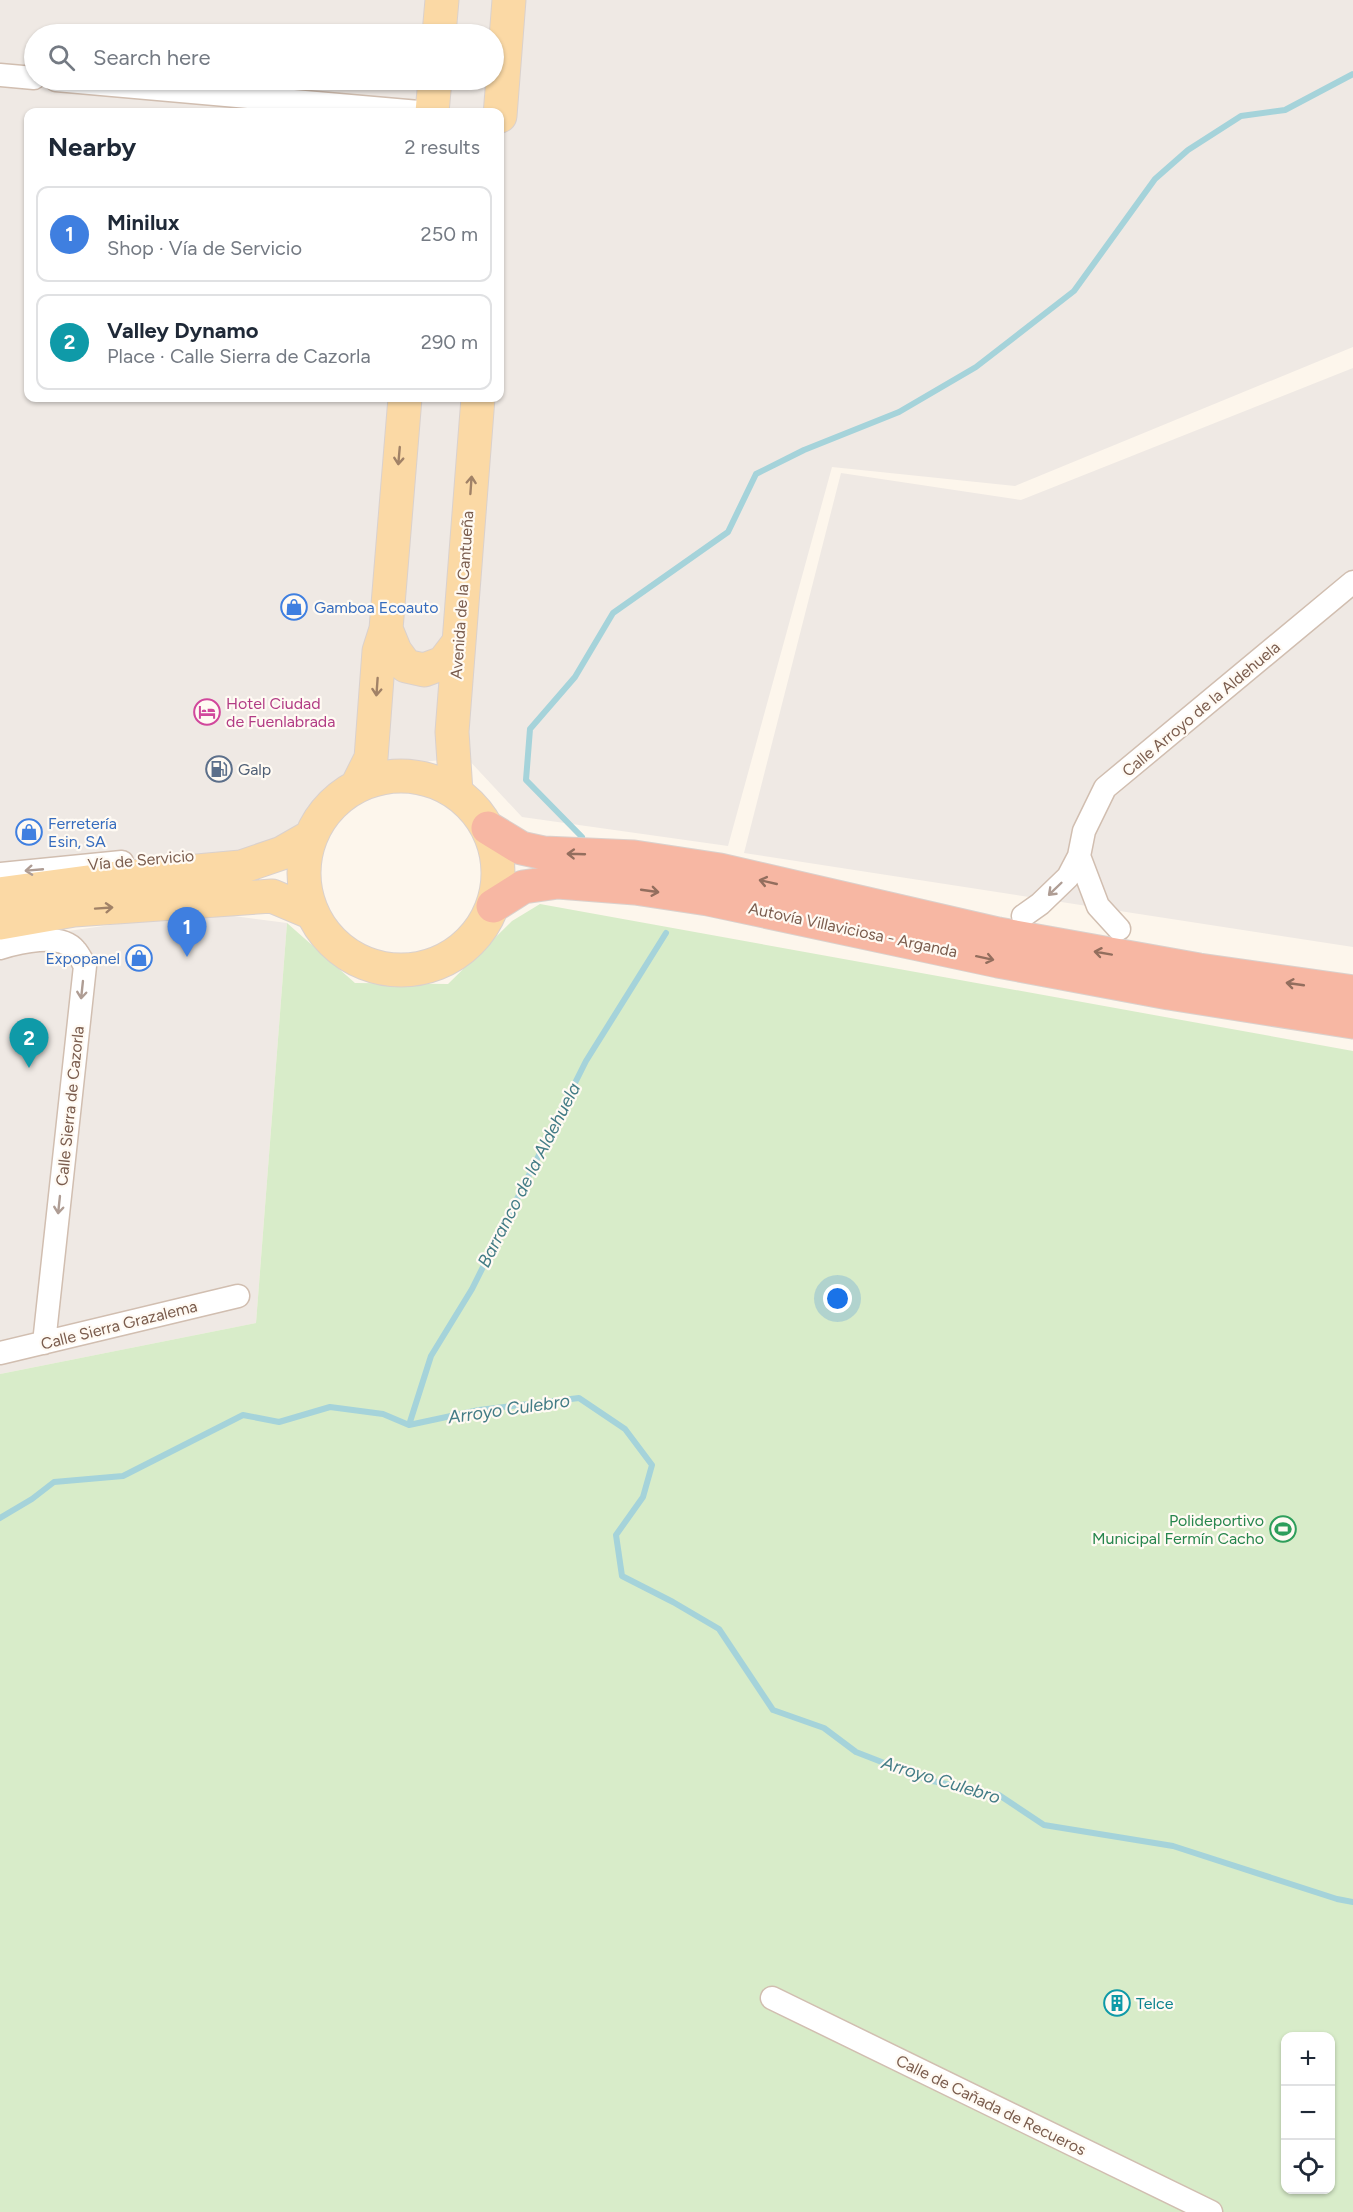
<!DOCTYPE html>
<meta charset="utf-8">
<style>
body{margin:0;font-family:Figtree,sans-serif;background:#f2f2f3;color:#1f2937}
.controls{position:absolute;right:18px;bottom:18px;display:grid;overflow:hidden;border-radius:12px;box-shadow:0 2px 4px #0004}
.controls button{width:54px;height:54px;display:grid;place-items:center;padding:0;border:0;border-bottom:2px solid #e0e1e3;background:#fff;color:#1f2937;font:30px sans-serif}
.you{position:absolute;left:838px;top:1299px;width:21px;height:21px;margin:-15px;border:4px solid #fff;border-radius:50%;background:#1a73e8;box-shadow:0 0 0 9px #1a73e833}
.badge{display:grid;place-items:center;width:39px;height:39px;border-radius:50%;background:#e76f51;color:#fff;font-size:20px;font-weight:700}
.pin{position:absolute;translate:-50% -50px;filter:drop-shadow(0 2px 3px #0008)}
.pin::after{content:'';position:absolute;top:32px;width:21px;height:18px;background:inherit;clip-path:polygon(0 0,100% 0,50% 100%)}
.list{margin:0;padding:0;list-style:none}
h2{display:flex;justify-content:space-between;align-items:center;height:78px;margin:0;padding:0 24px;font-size:26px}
h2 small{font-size:20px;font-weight:400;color:#747a83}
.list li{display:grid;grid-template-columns:39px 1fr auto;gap:18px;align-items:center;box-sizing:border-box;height:96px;margin:0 12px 12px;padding:0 12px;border:2px solid #e0e1e3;border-radius:12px}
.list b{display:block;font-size:22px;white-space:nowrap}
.list p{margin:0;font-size:20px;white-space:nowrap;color:#747a83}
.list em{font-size:20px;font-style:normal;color:#747a83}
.icon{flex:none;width:33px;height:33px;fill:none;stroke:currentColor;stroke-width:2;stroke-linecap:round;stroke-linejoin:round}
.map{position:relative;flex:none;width:1353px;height:2212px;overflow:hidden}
.search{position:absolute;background:#fff;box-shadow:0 2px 4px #0004;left:24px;top:24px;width:480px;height:66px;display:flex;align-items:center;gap:15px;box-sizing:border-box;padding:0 21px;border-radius:33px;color:#747a83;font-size:22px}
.panel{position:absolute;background:#fff;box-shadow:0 2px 4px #0004;left:24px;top:108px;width:480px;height:294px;border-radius:12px}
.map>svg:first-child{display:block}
.industrial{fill:#efe9e4;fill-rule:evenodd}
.green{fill:#d8ecc9;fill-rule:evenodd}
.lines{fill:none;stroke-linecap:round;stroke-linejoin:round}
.stream{stroke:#a5d3da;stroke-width:6}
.street-casing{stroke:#d1beb0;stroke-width:25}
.primary-casing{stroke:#dad1cd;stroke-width:35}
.highway-casing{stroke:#dad1cd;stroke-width:35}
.street{stroke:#fff;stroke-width:22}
.primary{stroke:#fbd9a5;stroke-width:33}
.highway{stroke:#f7b7a3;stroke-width:33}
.oneway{stroke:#a18267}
.oneway2{stroke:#936e5e}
.oneway3{stroke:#af9d94}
.labels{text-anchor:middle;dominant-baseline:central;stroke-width:4.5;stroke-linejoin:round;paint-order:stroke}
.street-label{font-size:16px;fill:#7a5c4d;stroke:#fffaf3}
.shop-label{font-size:16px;fill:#366cbe;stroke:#fffaf3;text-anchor:start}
.hotel-label{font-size:16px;fill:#b23c85;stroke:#fffaf3;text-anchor:start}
.service-label{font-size:16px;fill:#4e5e75;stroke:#fffaf3;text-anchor:start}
.leisure-label{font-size:16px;fill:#27864d;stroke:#fffaf3;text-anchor:end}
.culture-label{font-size:16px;fill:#0d838f;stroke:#fffaf3;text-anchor:start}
.water-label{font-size:18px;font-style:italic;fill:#437c86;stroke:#fffaf3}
</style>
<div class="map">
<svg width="1353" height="2212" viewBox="0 0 1353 2212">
<rect width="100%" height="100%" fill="#fdf6ec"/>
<!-- industrial -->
<path class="industrial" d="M0,0H1353V347L1015,486L832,467L728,846L522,817L466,757L354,770L290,837L230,856L0,881ZM34,34H494V80H34ZM28,112H500V398H28Z
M1353,368V947L744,853L841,473L1021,500Z
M204,912L287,923L256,1323L0,1374V949L25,937Z"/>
<!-- green -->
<path class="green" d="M540,904L1353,1051V2212H0V1374L256,1323L287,923L355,983L448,984L512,921ZM1286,2036H1330V2190H1286Z"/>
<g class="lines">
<!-- stream -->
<path class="stream" d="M582,837L526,780L530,729L575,677L613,613L728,532L756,474L804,450L899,412L976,367L1074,291L1155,179L1188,150L1241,116L1285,110L1353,74
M409,1425L431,1356L472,1289L586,1061L666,933
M0,1518L32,1499L54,1482L123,1476L243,1415L279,1422L330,1407L383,1414L409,1425L479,1410L579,1398L625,1429L652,1465L643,1497L616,1535L622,1576L673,1602L719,1629L773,1710L824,1728L856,1752L928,1780L999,1795L1044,1825L1173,1846L1337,1899L1353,1902"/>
<!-- street casing -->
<g class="street-casing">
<path id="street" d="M0,75L34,78
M56,80L419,112
M1079,856L1098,906L1119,929
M0,874L122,862
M1023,916L1040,904L1068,877L1079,856L1084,831L1105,788L1353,582
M0,948C19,942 60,932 75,950C79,954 82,961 85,966L44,1343
M0,1353L238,1296
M772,1998L1211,2212"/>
</g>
<!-- primary casing -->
<g class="primary-casing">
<path id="primary" d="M439,34L442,0
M432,112L435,80
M500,116L509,0
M386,629L395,651L406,666L424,670L443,663L459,642
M304 873a97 97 0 1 1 194 0a97 97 0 1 1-194 0Z
M357,786L371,758L379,651L386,629L405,398
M456,792L452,732L478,398
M0,894L110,879L241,867L282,853L310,837
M0,923L74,910L272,896L310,912"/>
</g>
<!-- highway casing -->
<g class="highway-casing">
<path id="highway" d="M488,828L521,848L544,853L634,857L720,870L998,934L1199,970L1353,992
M493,906L523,887L558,882L635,888L708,899L998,961L1169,993L1353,1022"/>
</g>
<!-- street -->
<use href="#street" class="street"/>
<!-- primary -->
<use href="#primary" class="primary"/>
<!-- highway -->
<use href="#highway" class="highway"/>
</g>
<!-- one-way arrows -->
<defs><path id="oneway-shaft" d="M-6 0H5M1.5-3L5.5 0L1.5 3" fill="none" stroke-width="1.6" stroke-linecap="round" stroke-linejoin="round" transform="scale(1.5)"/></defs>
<g class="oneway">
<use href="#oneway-shaft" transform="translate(399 456) rotate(95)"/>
<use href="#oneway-shaft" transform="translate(471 485) rotate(-86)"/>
<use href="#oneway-shaft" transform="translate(377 687) rotate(94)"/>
<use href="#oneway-shaft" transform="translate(104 908) rotate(-4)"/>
</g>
<g class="oneway2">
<use href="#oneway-shaft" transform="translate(576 854) rotate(-178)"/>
<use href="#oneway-shaft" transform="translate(768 882) rotate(-167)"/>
<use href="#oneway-shaft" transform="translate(650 891) rotate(8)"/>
<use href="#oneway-shaft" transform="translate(1103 953) rotate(-170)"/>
<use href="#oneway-shaft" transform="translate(985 958) rotate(12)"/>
<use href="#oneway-shaft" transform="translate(1295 984) rotate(-172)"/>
</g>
<g class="oneway3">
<use href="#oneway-shaft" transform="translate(34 870) rotate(175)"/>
<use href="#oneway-shaft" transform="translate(1055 889) rotate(136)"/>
<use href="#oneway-shaft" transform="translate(82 990) rotate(96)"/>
<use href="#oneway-shaft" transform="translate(59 1205) rotate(96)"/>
</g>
<!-- icons -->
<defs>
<g id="shop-ring" transform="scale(1.35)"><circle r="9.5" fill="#fffaf3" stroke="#3f7fe0" stroke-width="1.5"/><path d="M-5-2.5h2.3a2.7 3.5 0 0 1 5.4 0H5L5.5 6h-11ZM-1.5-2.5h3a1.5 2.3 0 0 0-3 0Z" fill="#3f7fe0"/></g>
<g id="hotel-ring" transform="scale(1.35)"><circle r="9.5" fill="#fffaf3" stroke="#d1479c" stroke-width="1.5"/><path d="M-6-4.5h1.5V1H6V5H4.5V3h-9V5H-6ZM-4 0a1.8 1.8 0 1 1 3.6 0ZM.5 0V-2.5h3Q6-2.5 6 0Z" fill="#d1479c"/></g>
<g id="fuel-ring" transform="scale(1.35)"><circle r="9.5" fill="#fffaf3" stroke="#5c6f8a" stroke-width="1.5"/><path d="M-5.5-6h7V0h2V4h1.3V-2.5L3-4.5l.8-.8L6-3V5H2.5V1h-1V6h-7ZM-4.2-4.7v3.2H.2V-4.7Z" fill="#5c6f8a"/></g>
<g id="stadium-ring" transform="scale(1.35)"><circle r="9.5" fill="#fffaf3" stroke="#2e9e5b" stroke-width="1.5"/><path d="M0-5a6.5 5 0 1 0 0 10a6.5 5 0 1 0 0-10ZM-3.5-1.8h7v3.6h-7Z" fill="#2e9e5b"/></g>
<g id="building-ring" transform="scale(1.35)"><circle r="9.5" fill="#fffaf3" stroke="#0f9aa8" stroke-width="1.5"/><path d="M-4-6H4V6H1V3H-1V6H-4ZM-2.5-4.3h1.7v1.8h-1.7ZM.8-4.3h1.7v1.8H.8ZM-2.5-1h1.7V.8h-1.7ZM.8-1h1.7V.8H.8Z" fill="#0f9aa8"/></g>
</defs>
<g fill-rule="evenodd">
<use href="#shop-ring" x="294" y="607"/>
<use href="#hotel-ring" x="207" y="712"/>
<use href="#fuel-ring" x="219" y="769"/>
<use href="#shop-ring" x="29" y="832"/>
<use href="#shop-ring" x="139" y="958"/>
<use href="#stadium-ring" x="1283" y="1529"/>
<use href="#building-ring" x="1117" y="2003"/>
</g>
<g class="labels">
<!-- street labels -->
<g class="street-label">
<text transform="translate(462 595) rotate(-86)">Avenida de la Cantueña</text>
<text transform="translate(1201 709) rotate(-40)">Calle Arroyo de la Aldehuela</text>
<text transform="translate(141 860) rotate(-5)">Vía de Servicio</text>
<text transform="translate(853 930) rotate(12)">Autovía Villaviciosa - Arganda</text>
<text transform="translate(70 1106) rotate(-84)">Calle Sierra de Cazorla</text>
<text transform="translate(119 1325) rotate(-14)">Calle Sierra Grazalema</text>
<text transform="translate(991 2105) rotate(26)">Calle de Cañada de Recueros</text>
</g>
<!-- shop labels -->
<g class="shop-label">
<text x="314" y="607">Gamboa Ecoauto</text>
<text x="48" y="823">Ferretería<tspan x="48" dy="18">Esin, SA</tspan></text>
<text x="120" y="958" text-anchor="end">Expopanel</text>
</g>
<!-- hotel labels -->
<g class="hotel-label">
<text x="226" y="703">Hotel Ciudad<tspan x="226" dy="18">de Fuenlabrada</tspan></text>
</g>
<!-- service labels -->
<g class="service-label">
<text x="238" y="769">Galp</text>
</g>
<!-- leisure labels -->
<g class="leisure-label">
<text x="1264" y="1520">Polideportivo<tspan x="1264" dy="18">Municipal Fermín Cacho</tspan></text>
</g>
<!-- culture labels -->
<g class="culture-label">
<text x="1136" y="2003">Telce</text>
</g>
<!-- water labels -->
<g class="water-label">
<text transform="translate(529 1175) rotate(-63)">Barranco de la Aldehuela</text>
<text transform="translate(509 1409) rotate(-8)">Arroyo Culebro</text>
<text transform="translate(941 1780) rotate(17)">Arroyo Culebro</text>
</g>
</g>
</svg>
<div class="controls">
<button>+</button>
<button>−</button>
<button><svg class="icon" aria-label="locate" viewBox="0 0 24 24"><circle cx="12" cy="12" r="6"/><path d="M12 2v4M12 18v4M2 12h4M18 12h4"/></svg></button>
</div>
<div class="you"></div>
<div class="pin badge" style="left:187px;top:957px;background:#3f7fe0">1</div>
<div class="pin badge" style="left:29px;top:1068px;background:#0f9aa8">2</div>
<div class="search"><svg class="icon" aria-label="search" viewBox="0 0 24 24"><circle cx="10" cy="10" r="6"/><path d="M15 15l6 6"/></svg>Search here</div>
<section class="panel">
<h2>Nearby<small>2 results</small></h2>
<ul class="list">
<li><span class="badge" style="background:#3f7fe0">1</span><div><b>Minilux</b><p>Shop · Vía de Servicio</p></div><em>250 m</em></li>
<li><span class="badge" style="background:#0f9aa8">2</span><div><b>Valley Dynamo</b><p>Place · Calle Sierra de Cazorla</p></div><em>290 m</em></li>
</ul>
</section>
</div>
